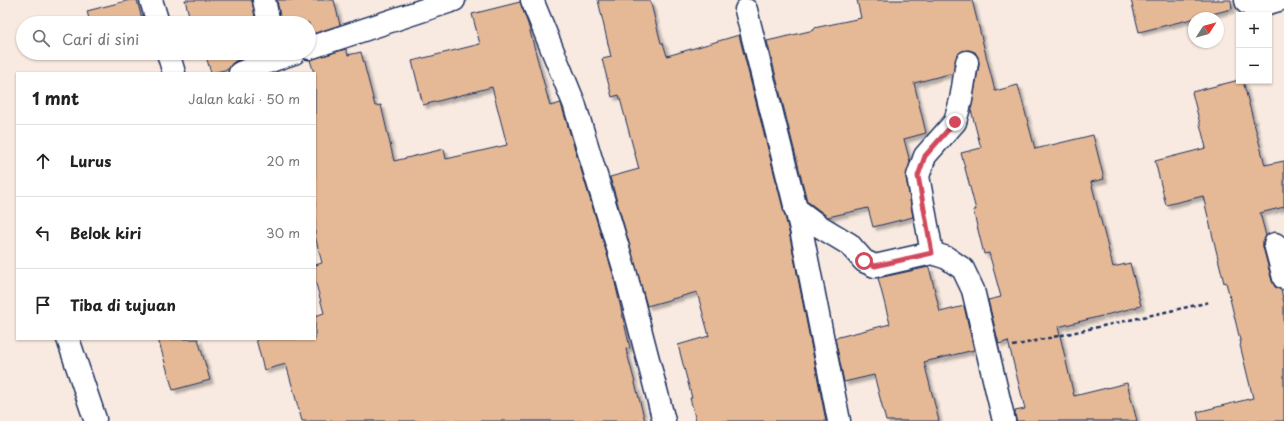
<!DOCTYPE html>
<html lang="id">
<meta charset="utf-8">
<style>
body{margin:0;font-family:"Playpen Sans",sans-serif;background:#f6f6f6;color:#222}
.controls{position:absolute;right:12px;top:12px;display:grid;overflow:hidden;border-radius:0px;box-shadow:0 1px 3px #0004}
.controls button{width:36px;height:36px;display:grid;place-items:center;padding:0;border:0;border-bottom:1px solid #e0e0e0;background:#fff;color:#222;font:20px sans-serif}
.compass{position:absolute;left:1188px;top:12px;width:36px;height:36px;border-radius:50%;background:#fff;box-shadow:0 1px 3px #0004;rotate:54deg}
.stop{position:absolute;width:12px;height:12px;margin:-9px;border:3px solid #d1495b;border-radius:50%;background:#fff}
.stop.end{background:#d1495b;border-color:#fff;box-shadow:0 1px 4px #0008}
.list{margin:0;padding:0;list-style:none}
h2{display:flex;justify-content:space-between;align-items:center;height:52px;margin:0;padding:0 16px;font-size:17px}
h2 small{font-size:13px;font-weight:400;color:#767676}
.list li{display:grid;grid-template-columns:26px 1fr auto;gap:12px;align-items:center;box-sizing:border-box;height:72px;padding:0 16px;border-top:1px solid #e0e0e0}
.list b{display:block;font-size:15px;white-space:nowrap}
.list em{font-size:13px;font-style:normal;color:#767676}
.icon{flex:none;width:22px;height:22px;fill:none;stroke:currentColor;stroke-width:2;stroke-linecap:round;stroke-linejoin:round}
.map{position:relative;flex:none;width:1284px;height:421px;overflow:hidden}
.search{position:absolute;background:#fff;box-shadow:0 1px 3px #0004;left:16px;top:16px;width:300px;height:44px;display:flex;align-items:center;gap:10px;box-sizing:border-box;padding:0 14px;border-radius:22px;color:#767676;font-size:15px}
.panel{position:absolute;background:#fff;box-shadow:0 1px 3px #0004;left:16px;top:72px;width:300px;height:268px;border-radius:0px}
.map>svg:first-child{display:block}
.building{fill:#e6b996;stroke:#1b2f5e;filter:url(#shadow)}
.lines{fill:none;stroke-linecap:round;stroke-linejoin:round}
.minor-casing{stroke:#1b2f5e;stroke-width:25}
.path{stroke:#1b2f5e;stroke-width:2.5;stroke-dasharray:4 3;stroke-linecap:butt}
.minor{stroke:#fff;stroke-width:22}
.route{stroke:#d1495b;stroke-width:5}
</style>
<div class="map">
<svg width="1284" height="421" viewBox="0 0 1284 421">
<defs>
<filter id="shadow"><feDropShadow dx="3.5" dy="3.5" stdDeviation="1" flood-color="#0004"/></filter>
</defs>
<rect width="100%" height="100%" fill="#f8eae0"/>
<filter id="ink" filterUnits="userSpaceOnUse"><feTurbulence type="fractalNoise" baseFrequency=".025" numOctaves="2"/><feDisplacementMap in="SourceGraphic" scale="8" xChannelSelector="R" yChannelSelector="G"/><feConvolveMatrix kernelMatrix="1 2 1 2 8 2 1 2 1" color-interpolation-filters="sRGB"/></filter>
<g filter="url(#ink)">
<!-- building -->
<path class="building" d="M130,0H137L143,23H90L87,11Z
M185,0H252L256,23H191Z
M277,0H334L340,25L309,35V23H281Z
M598,0H650L661,43H663L667,56L739,35L789,232L826,421H696L690,398H692L678,345L709,336L697,292L647,306L610,177L639,169L619,95L612,97L602,59L611,57Z
M857,0H972L995,91L1018,85L1035,149L1093,135L1104,179L1091,182L1113,267L1130,263L1141,306L1058,327L1074,396L1127,383L1137,421H1016L1015,411L1025,409L1008,341L999,344L988,300L1001,297L989,253L984,254L973,210H976L961,153L981,148L971,110L979,64L978,57L975,52L969,50L962,51L958,54L953,73L914,83L926,133L904,139L910,162L906,178L913,217L873,227L868,208L828,217L807,201L767,41L814,30V28L861,18Z
M1131,0H1231L1232,9L1139,32Z
M520,2L528,24L550,106L561,103L562,107L613,274L630,348L626,349L645,421H302L286,364L264,370L256,339H315V316L324,313L315,280V265L322,263L315,236V73H314L310,60L346,49L348,55L361,52L375,106L381,105L394,161L444,149L446,159L507,145L492,87L423,105L412,61L480,44L472,14Z
M205,53H257L235,61L229,69L211,73Z
M1239,80L1243,81L1265,165L1284,161V207L1260,213L1266,236L1263,241V247L1272,281L1275,287L1281,290L1284,303V421H1199L1197,412L1253,398L1240,345L1241,344L1226,282L1224,283L1203,196L1166,205L1155,161L1206,148L1192,92Z
M929,267L940,312L964,306L974,350L924,362L939,421H886L874,375L844,382L835,338L890,324L878,278Z
M158,339H198L210,380L173,390Z"/>
<g class="lines">
<!-- minor casing -->
<g class="minor-casing">
<path id="minor" d="M151,0L158,23
M264,0L269,23
M532,0L574,103L625,271L664,421
M1246,0L1247,3L1253,7L1279,0
M746,10L801,229L839,421
M309,48L454,0
M168,53L174,73
M276,59L294,53
M240,73L276,59L275,53
M795,208L819,226L849,244L864,261L875,266L932,253L947,258L963,269L973,290L1004,421
M1275,244L1284,278
M932,253L918,176L925,156L955,122L961,100L967,62
M68,339L95,419"/>
</g>
<!-- path -->
<path class="path" d="M1013,346L1210,302"/>
<!-- minor -->
<use href="#minor" class="minor"/>
</g>
</g>
<g class="lines" filter="url(#ink)">
<!-- route -->
<path class="route" d="M864,261L875,266L932,253L918,176L925,156L955,122"/>
</g>
</svg>
<div class="controls">
<button>+</button>
<button>−</button>
</div>
<svg class="compass" viewBox="-18 -18 36 36"><path d="M0-13l5 13h-10z" fill="#e53935"/><path d="M0 13l5-13h-10z" fill="#767676"/></svg>
<div class="stop" style="left:864px;top:261px"></div>
<div class="stop end" style="left:955px;top:122px"></div>
<div class="search"><svg class="icon" aria-label="search" viewBox="0 0 24 24"><circle cx="10" cy="10" r="6"/><path d="M15 15l6 6"/></svg>Cari di sini</div>
<section class="panel">
<h2>1 mnt<small>Jalan kaki · 50 m</small></h2>
<ul class="list">
<li><svg class="icon" aria-label="ahead" viewBox="0 0 24 24"><path d="M12 20V5M6 11l6-6 6 6"/></svg><div><b>Lurus</b></div><em>20 m</em></li>
<li><svg class="icon" aria-label="left" viewBox="0 0 24 24"><path d="M17 20v-9H6M10 6l-5 5 5 5"/></svg><div><b>Belok kiri</b></div><em>30 m</em></li>
<li><svg class="icon" aria-label="arrive" viewBox="0 0 24 24"><path d="M6 21V4h12l-3 4 3 4H6"/></svg><div><b>Tiba di tujuan</b></div></li>
</ul>
</section>
</div>
